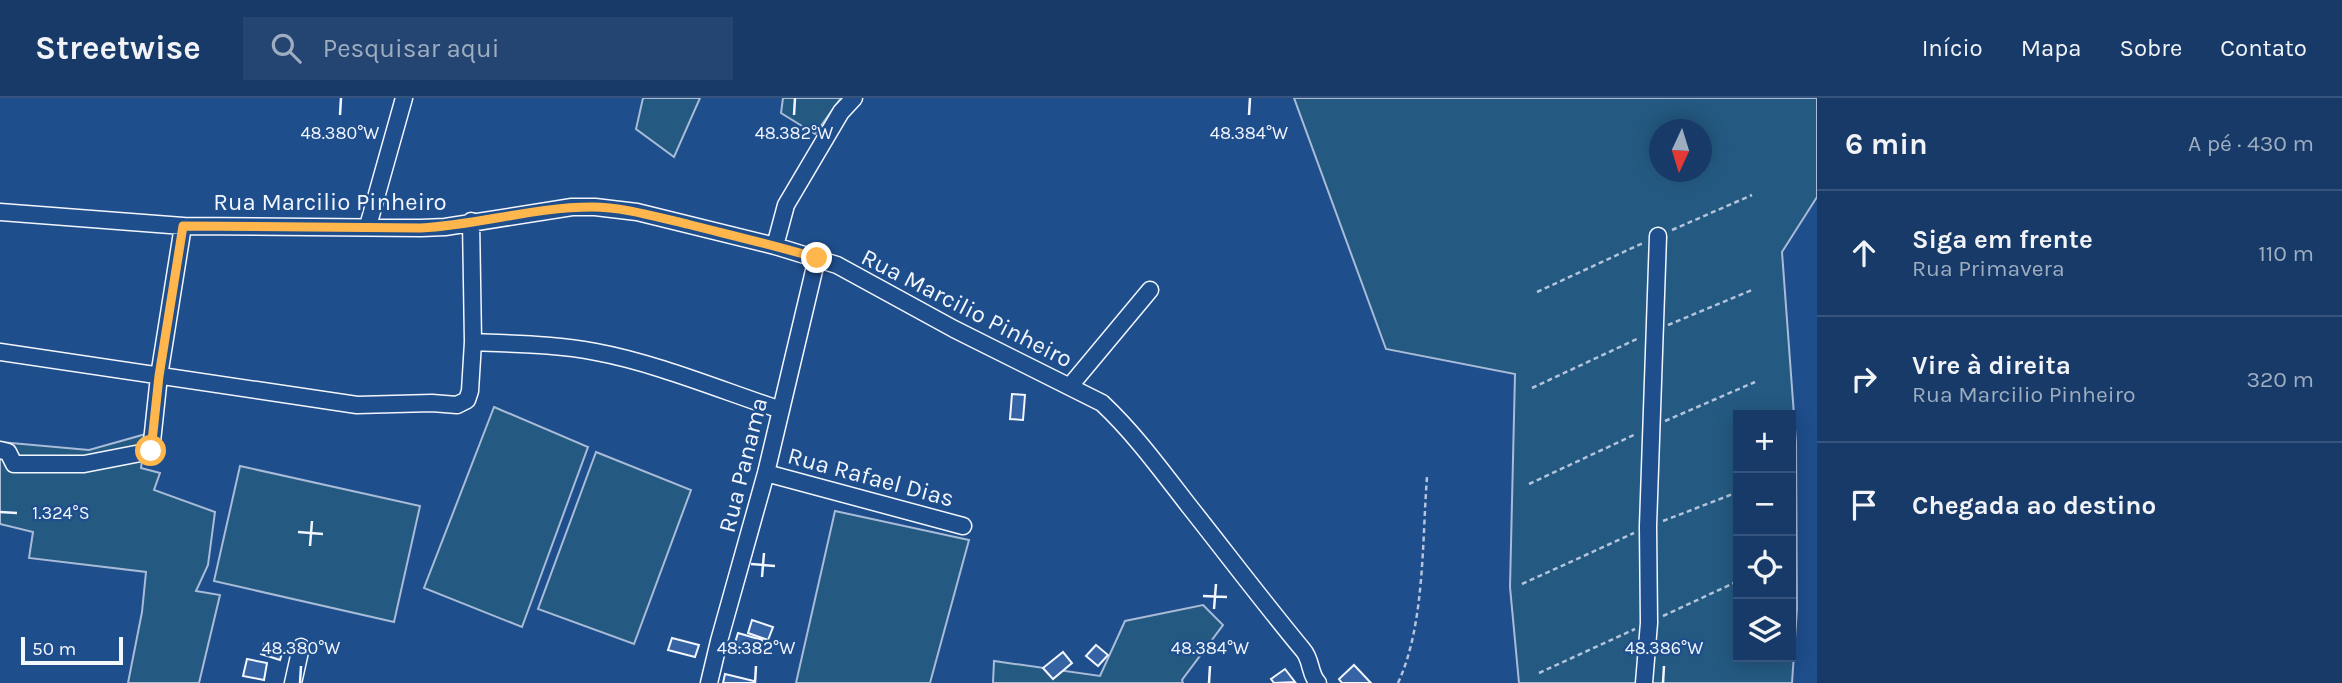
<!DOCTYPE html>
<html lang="pt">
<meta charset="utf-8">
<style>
body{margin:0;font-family:Karla,sans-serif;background:#244571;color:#f1f3f6}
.controls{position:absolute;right:21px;bottom:21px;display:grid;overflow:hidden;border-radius:0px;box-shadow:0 4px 18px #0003}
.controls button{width:63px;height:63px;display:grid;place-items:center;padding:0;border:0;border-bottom:2px solid #36547d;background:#173a69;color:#f1f3f6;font:35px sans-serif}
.compass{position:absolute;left:1649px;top:21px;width:63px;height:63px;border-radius:50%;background:#173a69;box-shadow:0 4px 18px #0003;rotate:184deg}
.scale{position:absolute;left:21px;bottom:18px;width:102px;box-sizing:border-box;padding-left:7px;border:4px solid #f2f6ff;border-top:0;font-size:19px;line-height:24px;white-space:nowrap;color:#f2f6ff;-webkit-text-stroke:5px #1f4e8c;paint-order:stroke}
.stop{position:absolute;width:21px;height:21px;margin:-16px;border:5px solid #ffb74d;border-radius:50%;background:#fff}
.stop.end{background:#ffb74d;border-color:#fff;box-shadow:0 2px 7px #0008}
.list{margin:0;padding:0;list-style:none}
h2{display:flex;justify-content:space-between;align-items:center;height:91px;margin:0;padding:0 28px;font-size:30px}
h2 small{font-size:23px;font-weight:400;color:#9eadc0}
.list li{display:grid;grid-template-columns:46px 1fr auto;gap:21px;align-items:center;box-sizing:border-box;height:126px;padding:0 28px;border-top:2px solid #36547d}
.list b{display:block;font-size:26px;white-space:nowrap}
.list p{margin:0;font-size:23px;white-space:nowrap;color:#9eadc0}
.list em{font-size:23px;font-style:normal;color:#9eadc0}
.icon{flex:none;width:38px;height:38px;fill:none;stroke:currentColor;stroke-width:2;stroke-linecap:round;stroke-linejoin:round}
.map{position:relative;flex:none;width:1817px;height:585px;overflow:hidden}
header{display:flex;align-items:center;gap:42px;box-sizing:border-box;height:98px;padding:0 35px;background:#173a69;border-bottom:2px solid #36547d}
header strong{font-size:33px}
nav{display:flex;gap:38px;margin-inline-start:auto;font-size:24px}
.search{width:490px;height:63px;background:#244571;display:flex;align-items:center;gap:18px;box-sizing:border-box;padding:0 24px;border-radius:0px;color:#9eadc0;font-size:26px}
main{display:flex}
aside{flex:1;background:#173a69}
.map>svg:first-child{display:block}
.green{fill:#245a82;stroke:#a8bbd7;stroke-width:2;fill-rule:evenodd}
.building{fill:#3563a3;stroke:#f2f6ff;stroke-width:2}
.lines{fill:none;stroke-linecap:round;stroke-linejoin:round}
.minor-casing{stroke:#f2f6ff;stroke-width:19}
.path{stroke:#b3c4dc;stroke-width:2.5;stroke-dasharray:5 3.5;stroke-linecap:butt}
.minor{stroke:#1f4e8c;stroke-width:16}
.route{stroke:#ffb74d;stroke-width:9}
.ticks{fill:none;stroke:#f2f6ff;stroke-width:2.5}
.labels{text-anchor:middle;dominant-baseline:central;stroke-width:5;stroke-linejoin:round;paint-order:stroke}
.street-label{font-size:24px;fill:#f2f6ff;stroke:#1f4e8c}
.ticks-label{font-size:18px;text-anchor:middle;fill:#f2f6ff;stroke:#1f4e8c;stroke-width:5;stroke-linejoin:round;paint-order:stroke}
</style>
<header>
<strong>Streetwise</strong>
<div class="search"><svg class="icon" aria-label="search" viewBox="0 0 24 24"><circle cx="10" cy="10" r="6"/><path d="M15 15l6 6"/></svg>Pesquisar aqui</div>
<nav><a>Início</a><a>Mapa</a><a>Sobre</a><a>Contato</a></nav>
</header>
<main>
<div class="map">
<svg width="1817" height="585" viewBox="0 0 1817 585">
<rect width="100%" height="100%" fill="#1f4e8c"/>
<!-- green -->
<path class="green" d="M643,0H700L674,59L636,31Z
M783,0H841L815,36L781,15Z
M1294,0H1817V99L1782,154L1796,344L1797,511L1792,585H1519L1510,489L1515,276L1386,251ZM1660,32H1702V74H1660ZM1738,317H1791V559H1738Z
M494,309L588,349L522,529L424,490Z
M146,336L141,370L160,375L154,392L215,414L208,467L196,493L220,497L199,585H128L142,514L146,474L29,460L33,434L0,426V344L89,352Z
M596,354L691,392L634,546L538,511Z
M240,368L420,408L394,524L214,483Z
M835,413L969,442L930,585H796Z
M1203,507L1223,527L1182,582L1183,585H993L994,563L1100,578L1125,523Z"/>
<!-- building -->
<path class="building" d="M1012,296L1025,297L1023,322L1010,321Z
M752,522L773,529L768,542L748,535Z
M738,535L762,542L759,555L734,548Z
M672,540L699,547L695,559L668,552Z
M264,546L283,552L280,562L261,556Z
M1096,547L1108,557L1098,568L1086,558Z
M1063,554L1072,565L1053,581L1043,570Z
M247,561L267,565L264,582L243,578Z
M1354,567L1371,585H1342L1339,581Z
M1285,571L1295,584L1274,585L1271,581Z
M725,576L754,583V585H723Z"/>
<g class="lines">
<!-- minor casing -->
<g class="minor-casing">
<path id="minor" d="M0,114L183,128L421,130L445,129L572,109H595L637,114L775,148L837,167L954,231L1102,305C1135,336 1161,372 1189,408C1227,456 1264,505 1303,552C1312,562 1309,576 1318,585
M471,123L473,244
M368,128L404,0
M775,148L786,107L841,14L854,0
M0,254L357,307L432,305L457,307L467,302L470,293L473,244C513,246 556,246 596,254C656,265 723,293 781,312
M1070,288L1150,192
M0,352L8,354L14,366H84L151,353L159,278L183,128
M766,375L963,428
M293,585L301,549
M709,585L719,543L766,375L817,160
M1644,585L1649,525L1648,428L1658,138"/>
</g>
<!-- path -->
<path class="path" d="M1672,132L1752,97
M1537,194L1643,145
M1668,227L1752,192
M1532,290L1639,240
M1665,323L1755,284
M1529,386L1636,336
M1663,423L1738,394
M1522,486L1634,435
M1663,518L1736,484
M1539,575L1635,531
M1398,585C1425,527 1422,443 1427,379"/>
<!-- minor -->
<use href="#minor" class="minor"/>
</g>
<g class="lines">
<!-- route -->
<path class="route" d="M151,353L159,278L183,128L421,130C478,127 534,109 592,109C624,109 656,119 687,126C730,137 774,147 817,160"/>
</g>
<!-- ticks -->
<path class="ticks" d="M340,17L341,0M794,17L795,0M1249,17L1250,0M0,414L17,415M298,434L323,436M310,448L312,423M751,466L775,468M762,479L764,455M1203,498L1227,499M1214,511L1216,486M300,585L301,568M755,585L756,568M1209,585L1210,568M1663,585L1664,568"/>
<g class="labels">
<!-- street labels -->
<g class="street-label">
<text x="330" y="104">Rua Marcilio Pinheiro</text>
<text transform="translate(967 210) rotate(27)">Rua Marcilio Pinheiro</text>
<text transform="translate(743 367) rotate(-76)">Rua Panama</text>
<text transform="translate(871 379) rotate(15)">Rua Rafael Dias</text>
</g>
</g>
<g class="ticks-label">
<text x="340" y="41">48.380°W</text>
<text x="794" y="41">48.382°W</text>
<text x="1249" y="41">48.384°W</text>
<text x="61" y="421">1.324°S</text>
<text x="301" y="556">48.380°W</text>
<text x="756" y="556">48.382°W</text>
<text x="1210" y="556">48.384°W</text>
<text x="1664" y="556">48.386°W</text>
</g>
</svg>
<div class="controls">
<button>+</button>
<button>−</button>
<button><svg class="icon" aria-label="locate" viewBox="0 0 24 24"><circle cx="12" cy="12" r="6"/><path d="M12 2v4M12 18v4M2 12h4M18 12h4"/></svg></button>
<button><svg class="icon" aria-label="layers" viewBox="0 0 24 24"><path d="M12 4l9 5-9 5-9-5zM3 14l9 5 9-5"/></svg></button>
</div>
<svg class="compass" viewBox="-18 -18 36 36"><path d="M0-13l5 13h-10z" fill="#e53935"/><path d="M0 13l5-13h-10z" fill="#9eadc0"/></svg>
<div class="scale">50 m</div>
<div class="stop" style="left:151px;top:353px"></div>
<div class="stop end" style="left:817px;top:160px"></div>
</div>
<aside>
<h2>6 min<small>A pé · 430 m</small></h2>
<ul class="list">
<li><svg class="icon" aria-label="ahead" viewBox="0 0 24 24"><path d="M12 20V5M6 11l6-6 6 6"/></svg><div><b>Siga em frente</b><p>Rua Primavera</p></div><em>110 m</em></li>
<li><svg class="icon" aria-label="right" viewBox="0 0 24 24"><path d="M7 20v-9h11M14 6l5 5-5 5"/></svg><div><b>Vire à direita</b><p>Rua Marcilio Pinheiro</p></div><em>320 m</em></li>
<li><svg class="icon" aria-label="arrive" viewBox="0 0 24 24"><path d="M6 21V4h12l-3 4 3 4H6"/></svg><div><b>Chegada ao destino</b></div></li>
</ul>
</aside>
</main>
